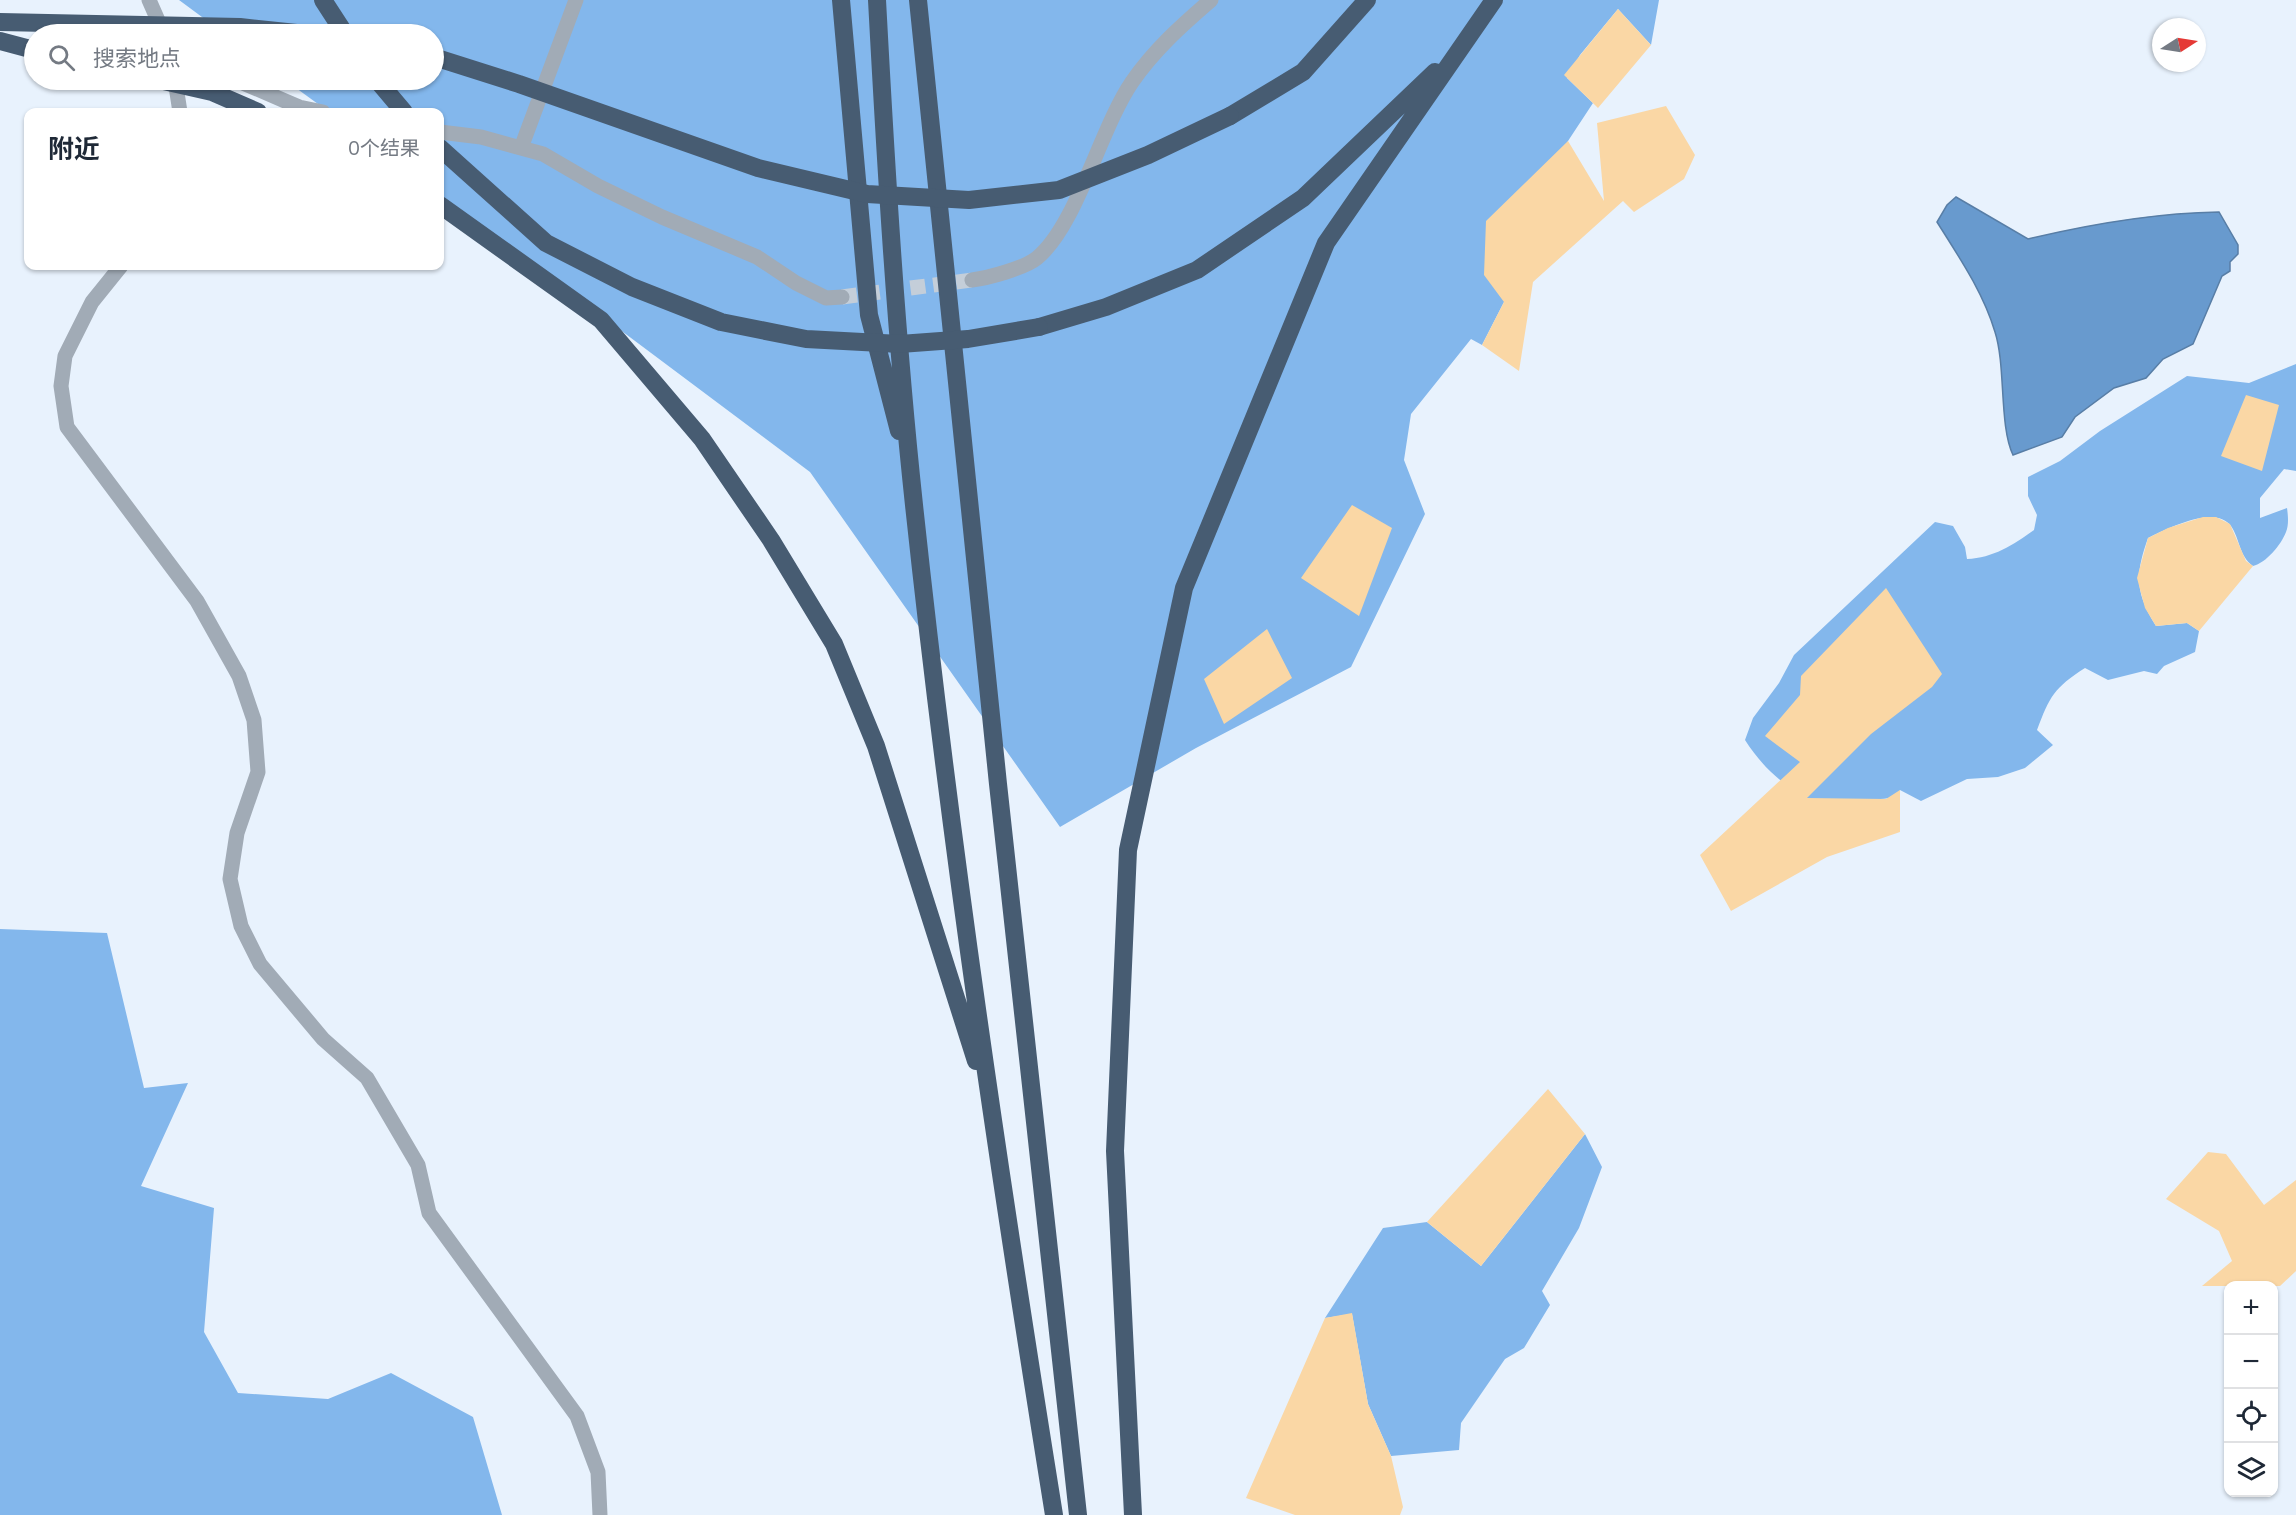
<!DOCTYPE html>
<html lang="zh">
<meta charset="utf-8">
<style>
body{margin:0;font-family:"Nunito Sans","Noto Sans SC",sans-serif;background:#f6f6f7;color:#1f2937}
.controls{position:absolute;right:18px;bottom:18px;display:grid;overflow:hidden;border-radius:12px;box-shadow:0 2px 4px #0004}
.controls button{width:54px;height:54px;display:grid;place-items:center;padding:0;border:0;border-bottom:2px solid #e0e1e3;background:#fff;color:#1f2937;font:30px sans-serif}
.compass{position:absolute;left:2152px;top:18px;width:54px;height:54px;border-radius:50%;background:#fff;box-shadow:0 2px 4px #0004;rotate:78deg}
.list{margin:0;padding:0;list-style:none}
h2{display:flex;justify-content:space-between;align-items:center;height:78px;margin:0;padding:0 24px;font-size:26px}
h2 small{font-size:20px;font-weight:400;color:#747a83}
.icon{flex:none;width:33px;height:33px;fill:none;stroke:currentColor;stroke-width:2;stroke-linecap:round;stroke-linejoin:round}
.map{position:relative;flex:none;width:2296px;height:1515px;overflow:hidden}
.search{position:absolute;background:#fff;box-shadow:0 2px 4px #0004;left:24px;top:24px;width:420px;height:66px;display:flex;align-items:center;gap:15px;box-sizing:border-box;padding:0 21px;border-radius:33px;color:#747a83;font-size:22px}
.panel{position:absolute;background:#fff;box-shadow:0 2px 4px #0004;left:24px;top:108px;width:420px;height:162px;border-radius:12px}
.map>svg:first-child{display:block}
.forest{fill:#83b7ec}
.water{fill:#689ace;stroke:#587ea6;stroke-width:1.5}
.building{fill:#fad7a5}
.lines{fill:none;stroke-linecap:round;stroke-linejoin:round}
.minor-tunnel{stroke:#c4ced9;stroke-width:15;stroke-dasharray:15 8;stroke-linecap:butt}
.minor{stroke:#a1abb6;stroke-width:15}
.highway{stroke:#475c72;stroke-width:18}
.highway-bridge{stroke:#475c72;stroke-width:18}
</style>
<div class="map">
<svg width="2296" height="1515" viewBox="0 0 2296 1515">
<rect width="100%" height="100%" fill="#e8f2fd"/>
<!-- forest -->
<path class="forest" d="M179,0H1659L1651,45L1618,9L1580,55L1567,78L1593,103L1568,141L1504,302L1482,345L1471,339L1411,414L1404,460L1425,514L1351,667L1196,748L1060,827L810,472L440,195V112H329L285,80H434V34H225Z
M2296,364V471L2284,469L2260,498V518L2287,508C2288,515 2289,525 2286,532C2281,545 2266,563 2253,566C2239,556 2240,539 2231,526C2215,504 2166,529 2148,538C2135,575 2135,592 2156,626L2187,623L2199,631L2195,652L2164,666L2157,674L2144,671L2108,680L2085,668C2054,688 2050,696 2037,730L2053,745L2025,768L1998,777L1967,779L1921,801L1900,790L1898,796C1875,803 1848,796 1823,801L1825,809C1790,790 1767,774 1745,740L1753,718L1779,683L1794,655L1935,522L1953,526L1965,547L1967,559C1993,558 2013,545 2034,530L2037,515L2028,496V477L2060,461L2100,431L2187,376L2249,383Z
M0,929L107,933L144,1088L188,1083L141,1186L214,1208L204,1332L238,1393L328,1399L391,1373L473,1417L502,1515H0Z
M1585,1134L1602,1167L1579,1228L1542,1291L1550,1305L1524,1348L1505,1359L1461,1423L1459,1450L1391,1456L1368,1404L1352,1314L1325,1318L1383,1228L1427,1222L1481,1266Z"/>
<!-- water -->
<path class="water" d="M1956,197L2028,239C2091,224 2153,213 2219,212L2238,245V254L2230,262V271L2222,276L2193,344L2163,359L2146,378L2114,388L2075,417L2062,437L2013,455C1999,426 2006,366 1995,332C1983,292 1959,257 1937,222L1947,205Z"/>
<!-- building -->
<path class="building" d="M1618,9L1651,45L1598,108L1564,75Z
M1666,106L1695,155L1684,179L1634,212L1623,201L1533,282L1519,371L1482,345L1504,302L1484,275L1486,221L1568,141L1604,201L1597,123Z
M2246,395L2279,405L2262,471L2221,456Z
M1352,505L1392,528L1359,616L1301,578Z
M2203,517H2216L2230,524L2246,561L2253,566L2199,631L2187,623L2156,626L2145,608L2137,578L2148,538L2168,528Z
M1886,588L1942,674L1932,687L1871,734L1807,798L1886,799L1900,790V832L1827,857L1731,911L1700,855L1800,762L1765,736L1800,695L1801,676Z
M1267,629L1292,678L1224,724L1204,679Z
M1548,1089L1585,1134L1481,1266L1427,1222Z
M2208,1152L2226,1154L2264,1205L2296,1180V1271L2280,1286H2202L2232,1261L2219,1231L2166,1199Z
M1352,1313L1368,1404L1391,1456L1403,1507L1400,1515H1295L1246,1498L1325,1318Z"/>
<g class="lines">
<!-- minor-tunnel -->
<path class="minor-tunnel" d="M842,297L972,280"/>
<!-- minor -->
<path class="minor" d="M149,0L164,34
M175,80L180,112
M236,80L299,107L323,112
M440,132L481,137L543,154L598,186L662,217L757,257L796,283L826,298L842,297
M521,148L576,0
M121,266L92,302L65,356L61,386L67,427L197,601L239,676L254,720L258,772L237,833L230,879L241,926L260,964L323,1039L367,1078L418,1165L429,1213L577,1416L598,1472L600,1515
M972,280C988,278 1025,268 1037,258C1077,225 1100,129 1132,82C1154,50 1182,25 1211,0"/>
<!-- highway -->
<path class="highway" d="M323,0L345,34
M841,0L869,315L899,431
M877,0C886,168 896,337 914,505C950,843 1000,1179 1054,1515
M918,0L998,784L1078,1515
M0,41L34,50
M377,80L404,112
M1230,116L1303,72L1367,0
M440,205L601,320L702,439L771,540L834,644L876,746L976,1061
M1039,327L1106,307L1197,270L1303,198L1435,72
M1133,1515L1115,1151L1128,850L1184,588L1326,243L1494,0"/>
<!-- highway-bridge -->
<path class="highway-bridge" d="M0,22L240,27L306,34
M434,57L519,84L758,168L867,194L969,200L1059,190L1148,155L1230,116
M159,80L212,92L258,112
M440,148L546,243L632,287L721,322L806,339L900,344L968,339L1039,327"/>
</g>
</svg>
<div class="controls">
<button>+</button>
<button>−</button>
<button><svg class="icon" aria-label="locate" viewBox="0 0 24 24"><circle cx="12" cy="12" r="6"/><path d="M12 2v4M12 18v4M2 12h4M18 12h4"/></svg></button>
<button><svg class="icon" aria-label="layers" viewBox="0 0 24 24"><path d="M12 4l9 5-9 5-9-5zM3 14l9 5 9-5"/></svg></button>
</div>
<svg class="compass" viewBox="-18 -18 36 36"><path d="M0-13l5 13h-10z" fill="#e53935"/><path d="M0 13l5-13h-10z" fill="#747a83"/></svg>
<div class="search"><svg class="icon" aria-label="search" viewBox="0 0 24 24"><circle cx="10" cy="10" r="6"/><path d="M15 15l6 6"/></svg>搜索地点</div>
<section class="panel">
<h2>附近<small>0个结果</small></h2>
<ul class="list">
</ul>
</section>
</div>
